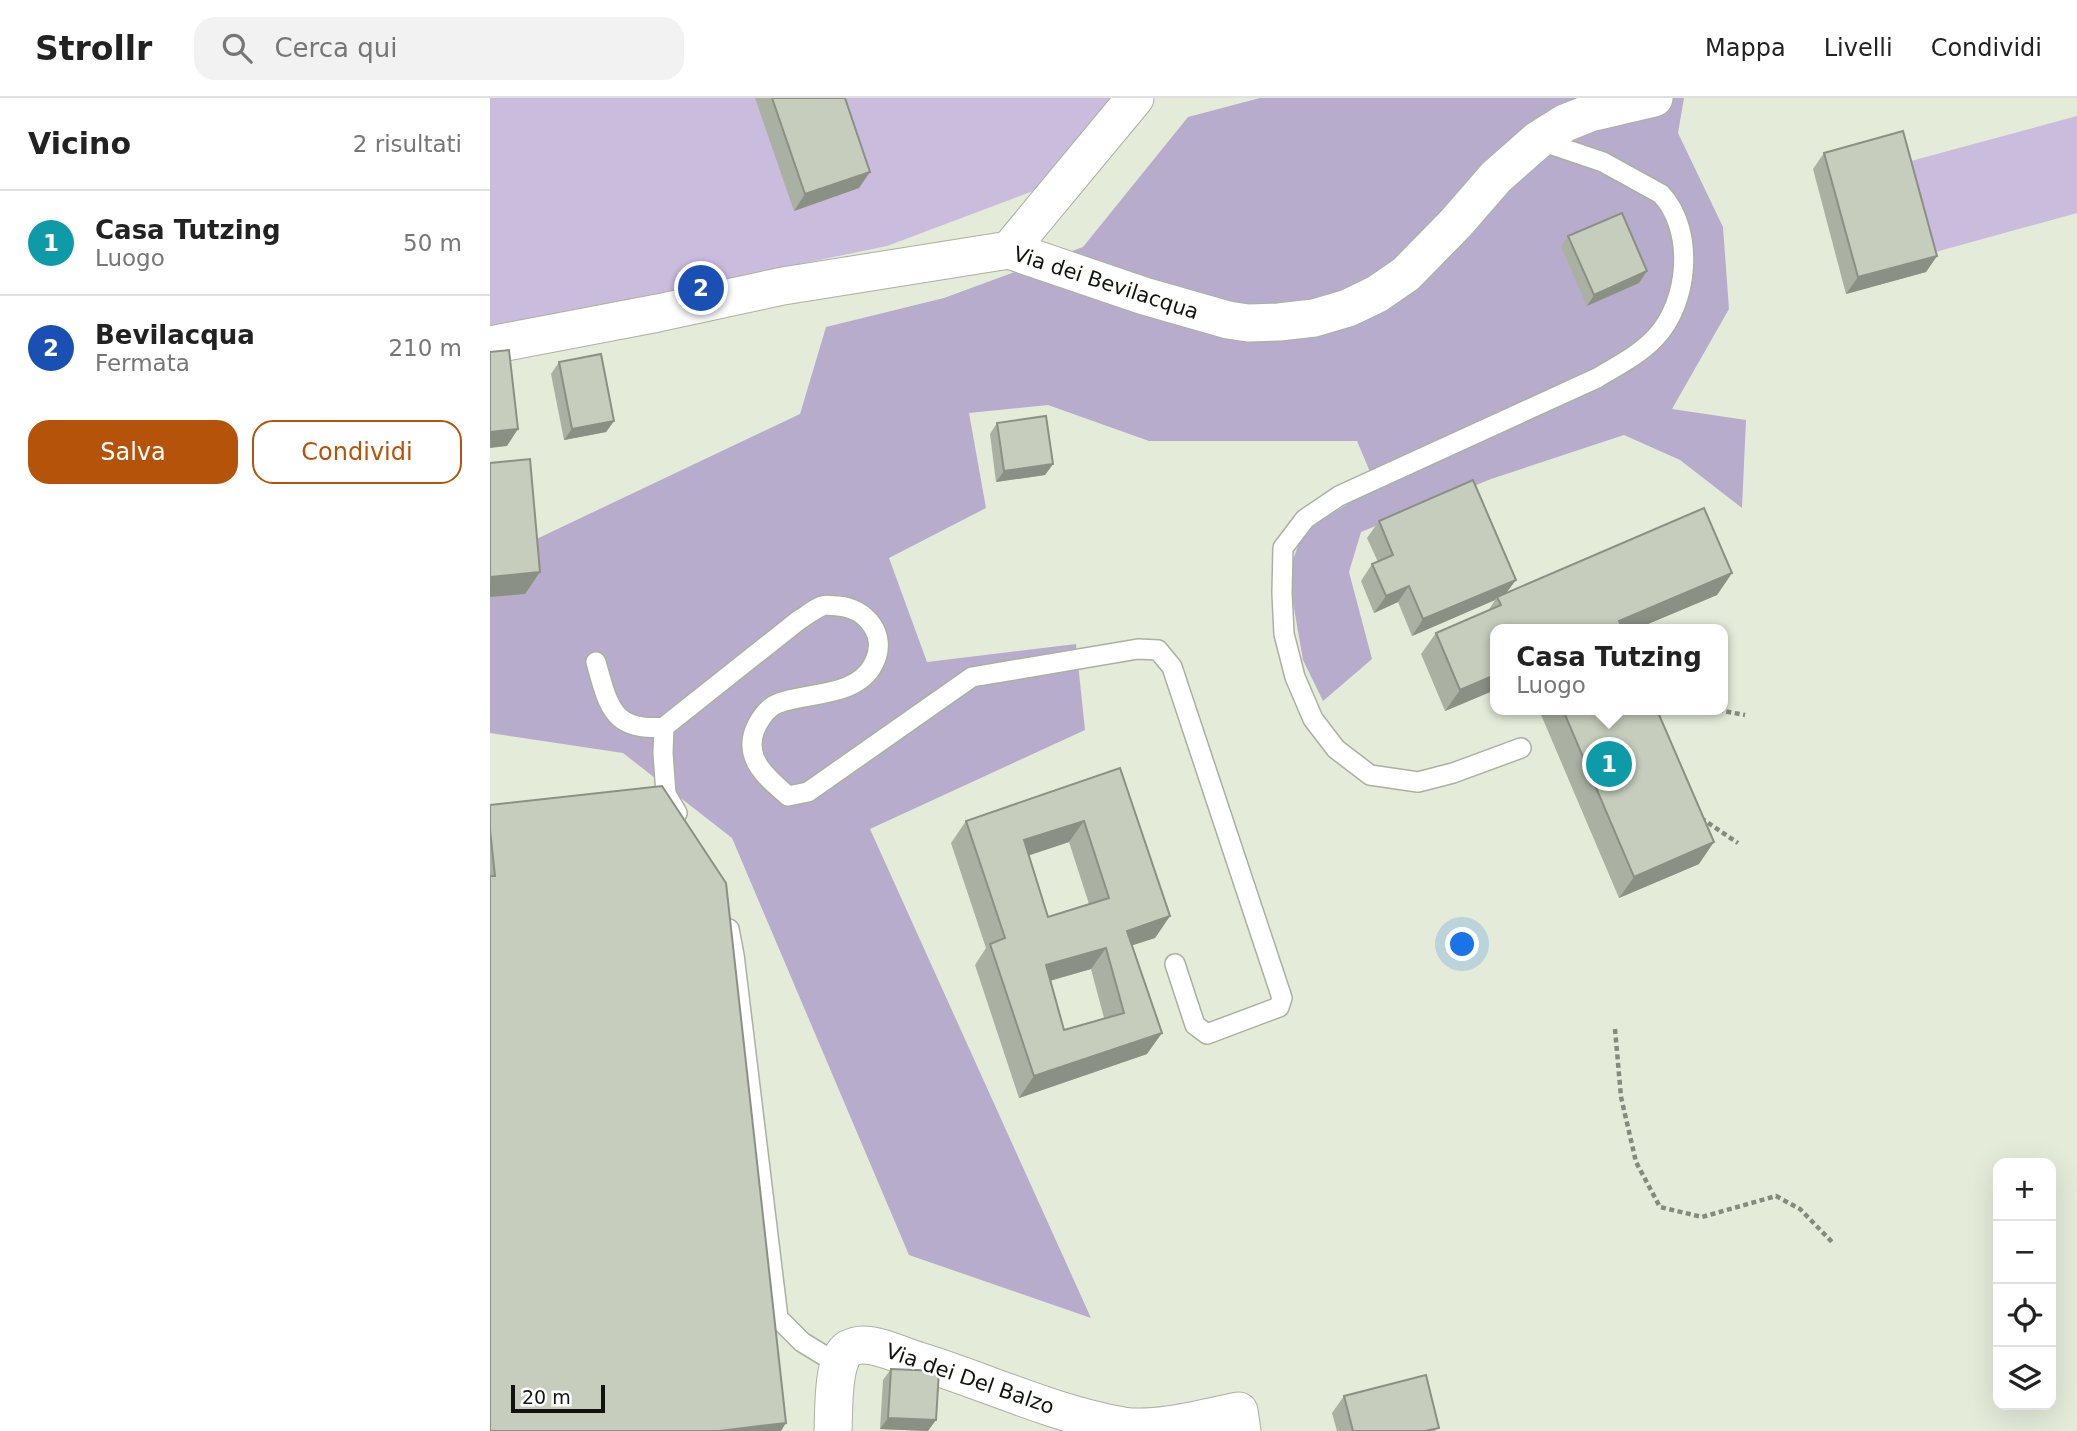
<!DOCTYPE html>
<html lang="it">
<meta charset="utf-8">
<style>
body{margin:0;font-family:"DejaVu Sans",sans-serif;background:#f2f2f2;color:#222}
.controls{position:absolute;right:21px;bottom:21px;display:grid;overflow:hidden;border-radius:14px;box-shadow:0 7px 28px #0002}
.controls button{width:63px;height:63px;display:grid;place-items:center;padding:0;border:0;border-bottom:2px solid #e0e0e0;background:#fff;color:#222;font:35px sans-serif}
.scale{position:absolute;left:21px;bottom:18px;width:94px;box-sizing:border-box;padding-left:7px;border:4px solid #11140e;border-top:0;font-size:19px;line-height:24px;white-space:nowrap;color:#11140e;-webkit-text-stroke:5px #fff;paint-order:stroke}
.you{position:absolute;left:973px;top:847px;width:24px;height:24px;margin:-18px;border:5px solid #fff;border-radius:50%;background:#1a73e8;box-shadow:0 0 0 10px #1a73e833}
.badge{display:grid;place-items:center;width:46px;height:46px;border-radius:50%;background:#b45309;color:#fff;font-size:23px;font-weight:700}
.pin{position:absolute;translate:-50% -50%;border:4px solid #fff;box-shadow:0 2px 7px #0006}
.popup{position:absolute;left:1000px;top:526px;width:238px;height:91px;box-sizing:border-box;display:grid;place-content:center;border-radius:14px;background:#fff;filter:drop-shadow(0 2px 5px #0005);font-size:23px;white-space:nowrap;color:#767676}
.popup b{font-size:26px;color:#222}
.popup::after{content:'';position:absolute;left:50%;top:100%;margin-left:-14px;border:14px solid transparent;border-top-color:#fff}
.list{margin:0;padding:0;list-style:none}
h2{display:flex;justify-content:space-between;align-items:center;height:91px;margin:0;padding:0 28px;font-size:30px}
h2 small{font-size:23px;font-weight:400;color:#767676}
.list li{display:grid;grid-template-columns:46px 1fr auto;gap:21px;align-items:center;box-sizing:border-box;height:105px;padding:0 28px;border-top:2px solid #e0e0e0}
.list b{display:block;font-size:26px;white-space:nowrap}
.list p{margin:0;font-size:23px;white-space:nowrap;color:#767676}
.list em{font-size:23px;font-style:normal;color:#767676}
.actions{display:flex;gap:14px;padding:21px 28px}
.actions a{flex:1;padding:16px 0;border:2px solid #b45309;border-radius:21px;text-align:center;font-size:24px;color:#b45309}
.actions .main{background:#b45309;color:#fff}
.icon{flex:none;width:38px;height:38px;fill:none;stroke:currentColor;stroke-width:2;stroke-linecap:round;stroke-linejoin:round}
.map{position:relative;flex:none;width:1587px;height:1333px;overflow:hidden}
header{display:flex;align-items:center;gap:42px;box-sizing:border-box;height:98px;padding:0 35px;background:#fff;border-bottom:2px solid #e0e0e0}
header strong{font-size:33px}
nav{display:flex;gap:38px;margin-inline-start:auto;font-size:24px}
.search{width:490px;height:63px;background:#f2f2f2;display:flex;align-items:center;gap:18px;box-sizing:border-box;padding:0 24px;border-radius:21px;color:#767676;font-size:26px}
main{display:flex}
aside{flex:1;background:#fff}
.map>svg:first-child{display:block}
.green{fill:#c9bcdd}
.forest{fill:#b8accd}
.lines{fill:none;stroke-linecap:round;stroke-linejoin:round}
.lane-casing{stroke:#aab1a0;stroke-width:22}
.street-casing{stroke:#aab1a0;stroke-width:39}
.path{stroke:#858a7d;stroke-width:4.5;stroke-dasharray:5 3.5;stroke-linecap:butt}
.lane{stroke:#fff;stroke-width:19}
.street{stroke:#fff;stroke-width:37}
.wall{fill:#aab0a2;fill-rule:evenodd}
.shaded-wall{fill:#8b9084}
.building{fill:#c6cdbc;stroke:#8b9084;stroke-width:2;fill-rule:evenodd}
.labels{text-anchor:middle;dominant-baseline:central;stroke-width:5;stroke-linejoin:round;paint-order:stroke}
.street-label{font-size:21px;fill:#11140e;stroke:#fff}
</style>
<header>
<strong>Strollr</strong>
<div class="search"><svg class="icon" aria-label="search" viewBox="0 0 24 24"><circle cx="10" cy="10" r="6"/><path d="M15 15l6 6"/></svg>Cerca qui</div>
<nav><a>Mappa</a><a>Livelli</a><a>Condividi</a></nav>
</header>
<main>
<aside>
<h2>Vicino<small>2 risultati</small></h2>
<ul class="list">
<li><span class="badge" style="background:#0f9aa8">1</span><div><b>Casa Tutzing</b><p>Luogo</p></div><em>50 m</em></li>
<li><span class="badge" style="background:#1a4fb4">2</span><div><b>Bevilacqua</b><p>Fermata</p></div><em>210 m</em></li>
</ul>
<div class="actions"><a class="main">Salva</a><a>Condividi</a></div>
</aside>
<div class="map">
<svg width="1587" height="1333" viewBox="0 0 1587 1333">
<rect width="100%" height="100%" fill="#e4ebd9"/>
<!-- green -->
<path class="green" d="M0,0H622L554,89L397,148L0,230Z
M1587,18V115L1431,158L1406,67Z"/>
<!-- forest -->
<path class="forest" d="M770,0H1194L1188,35L1233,129L1239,211L1182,311L1256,322L1252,410L1190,362L1134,337L1001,381L871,434L859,474L882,561L833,603L813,562L798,476L813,434L886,388L867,343H659L558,307L479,315L496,410L399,460L437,564L586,546L595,632L380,731L601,1220L419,1157L242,740L133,655L0,635V463L310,316L336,229L454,200L593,149L698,19Z"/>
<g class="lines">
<!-- lane casing -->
<g class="lane-casing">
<path id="lane" d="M106,564C118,607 122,634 174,629L309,522C316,518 324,511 332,508C336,506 343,508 348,508C376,510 398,537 384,565C368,599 319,594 289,605C279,608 272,618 267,627C251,659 276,679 298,698L318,694L482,579L648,551L668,552L682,569L792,900L789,909L717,936L705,927L685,866
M174,629L173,655L176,696L187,715
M1031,650L963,675L928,684L880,677L846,651L823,621L805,579L794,536L792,495L793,450L815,421L849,398L1107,280C1127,268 1149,257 1165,240C1199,205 1205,132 1171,96L1113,64L1048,42
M239,831L244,857L288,1220L312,1244L348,1266"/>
</g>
<!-- street casing -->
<g class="street-casing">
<path id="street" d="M519,152L645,0
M0,247L168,215L293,188L519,152L654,198L738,222L758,225L789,224L824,220L858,210L887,196L916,176L966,125L1006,79L1048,42L1075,25L1100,15L1164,0
M343,1333C344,1314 342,1262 358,1251C362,1249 368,1247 373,1247C391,1247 412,1258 429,1263C497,1284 563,1316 633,1328C668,1333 713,1320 749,1313L752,1333"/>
</g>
<!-- path -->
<path class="path" d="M1228,612L1255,617
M1211,720L1248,745
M1125,931L1131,999L1146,1064L1170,1109L1212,1119L1286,1098L1310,1111L1343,1145"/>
<!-- lane -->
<use href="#lane" class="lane"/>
<!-- street -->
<use href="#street" class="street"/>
</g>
<!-- wall -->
<path class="wall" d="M265,0H355L369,90L304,113Z
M1334,55L1447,158L1436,174L1356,196L1323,71Z
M1078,138L1149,185L1097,208L1071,149Z
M69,264L124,323L116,334L74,342L61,276Z
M507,325L563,366L555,377L506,384L500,336Z
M889,423L1017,495L1242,475L1227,497L1146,531H1005V592L955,613L931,556L946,535L998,513L1005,502L922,538L908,504L884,515L871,483L882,466L888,464L877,440Z
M1049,612H1167L1209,766L1129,800Z
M630,670L680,818L665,840L642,847L657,956L529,1000L485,867L496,850L461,745L476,723ZM579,744L599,806L558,819L539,757ZM601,871L614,920L574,932L560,883Z
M0,707L291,1333H0Z
M401,1271L438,1333L390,1331L393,1282Z
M854,1298L947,1333H847L842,1315Z"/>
<!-- shaded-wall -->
<path class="shaded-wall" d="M380,74L369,90L304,113L315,96Z
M1447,158L1436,174L1356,196L1368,179Z
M1157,173L1149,185L1097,208L1104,197Z
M124,323L116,334L74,342L82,331Z
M28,331L17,348L0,350V334Z
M563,366L555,377L506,384L514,373Z
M50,474L35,496L0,499V479Z
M1242,475L1227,497L1146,531H1124L1129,523Z
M1026,482L1014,498L1007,499L1005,502L922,538L933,521Z
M919,488L908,504L884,515L896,498Z
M1005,577V592L955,613L970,592Z
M594,723L579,744L519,764L534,742Z
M1224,744L1209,766L1129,800L1144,779Z
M680,818L665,840L622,854L637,833Z
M616,850L601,871L541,888L556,867Z
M672,935L657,956L529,1000L544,978Z
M398,1320L446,1322L438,1333L390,1331Z
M296,1325L291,1333H229Z"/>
<!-- building -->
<path class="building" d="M282,0H355L380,74L315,96Z
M1413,33L1447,158L1368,179L1334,55Z
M1132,115L1157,173L1104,197L1078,138Z
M19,252L28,331L0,334V254Z
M111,256L124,323L82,331L69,264Z
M556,318L563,366L514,373L507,325Z
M40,361L50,474L0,479V365Z
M983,382L1026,482L933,521L919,488L896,498L882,466L903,457L889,423Z
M1214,410L1242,475L1129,523L1133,531H1005V577L970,592L946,535L1011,507L1007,499Z
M1073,612H1167L1224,744L1144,779Z
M630,670L680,818L637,833L672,935L544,978L500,846L515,840L476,723ZM594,723L619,800L558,819L534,742ZM616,850L634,915L574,932L556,867Z
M172,688L236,785L296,1325L229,1333H0V778H5L0,732V707Z
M401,1271L449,1273L446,1322L398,1320Z
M936,1277L949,1330L935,1333H863L854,1298Z"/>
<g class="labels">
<!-- street labels -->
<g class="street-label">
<text transform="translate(616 185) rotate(18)">Via dei Bevilacqua</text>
<text transform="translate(480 1281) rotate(19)">Via dei Del Balzo</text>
</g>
</g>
</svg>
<div class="controls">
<button>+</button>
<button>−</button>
<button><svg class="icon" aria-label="locate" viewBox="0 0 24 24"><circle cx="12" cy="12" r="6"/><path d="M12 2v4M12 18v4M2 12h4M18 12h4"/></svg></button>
<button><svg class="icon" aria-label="layers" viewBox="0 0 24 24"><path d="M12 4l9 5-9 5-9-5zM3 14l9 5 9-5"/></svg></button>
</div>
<div class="scale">20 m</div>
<div class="you"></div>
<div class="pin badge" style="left:1119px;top:666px;background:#0f9aa8">1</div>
<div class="popup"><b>Casa Tutzing</b>Luogo</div>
<div class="pin badge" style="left:211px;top:190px;background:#1a4fb4">2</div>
</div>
</main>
